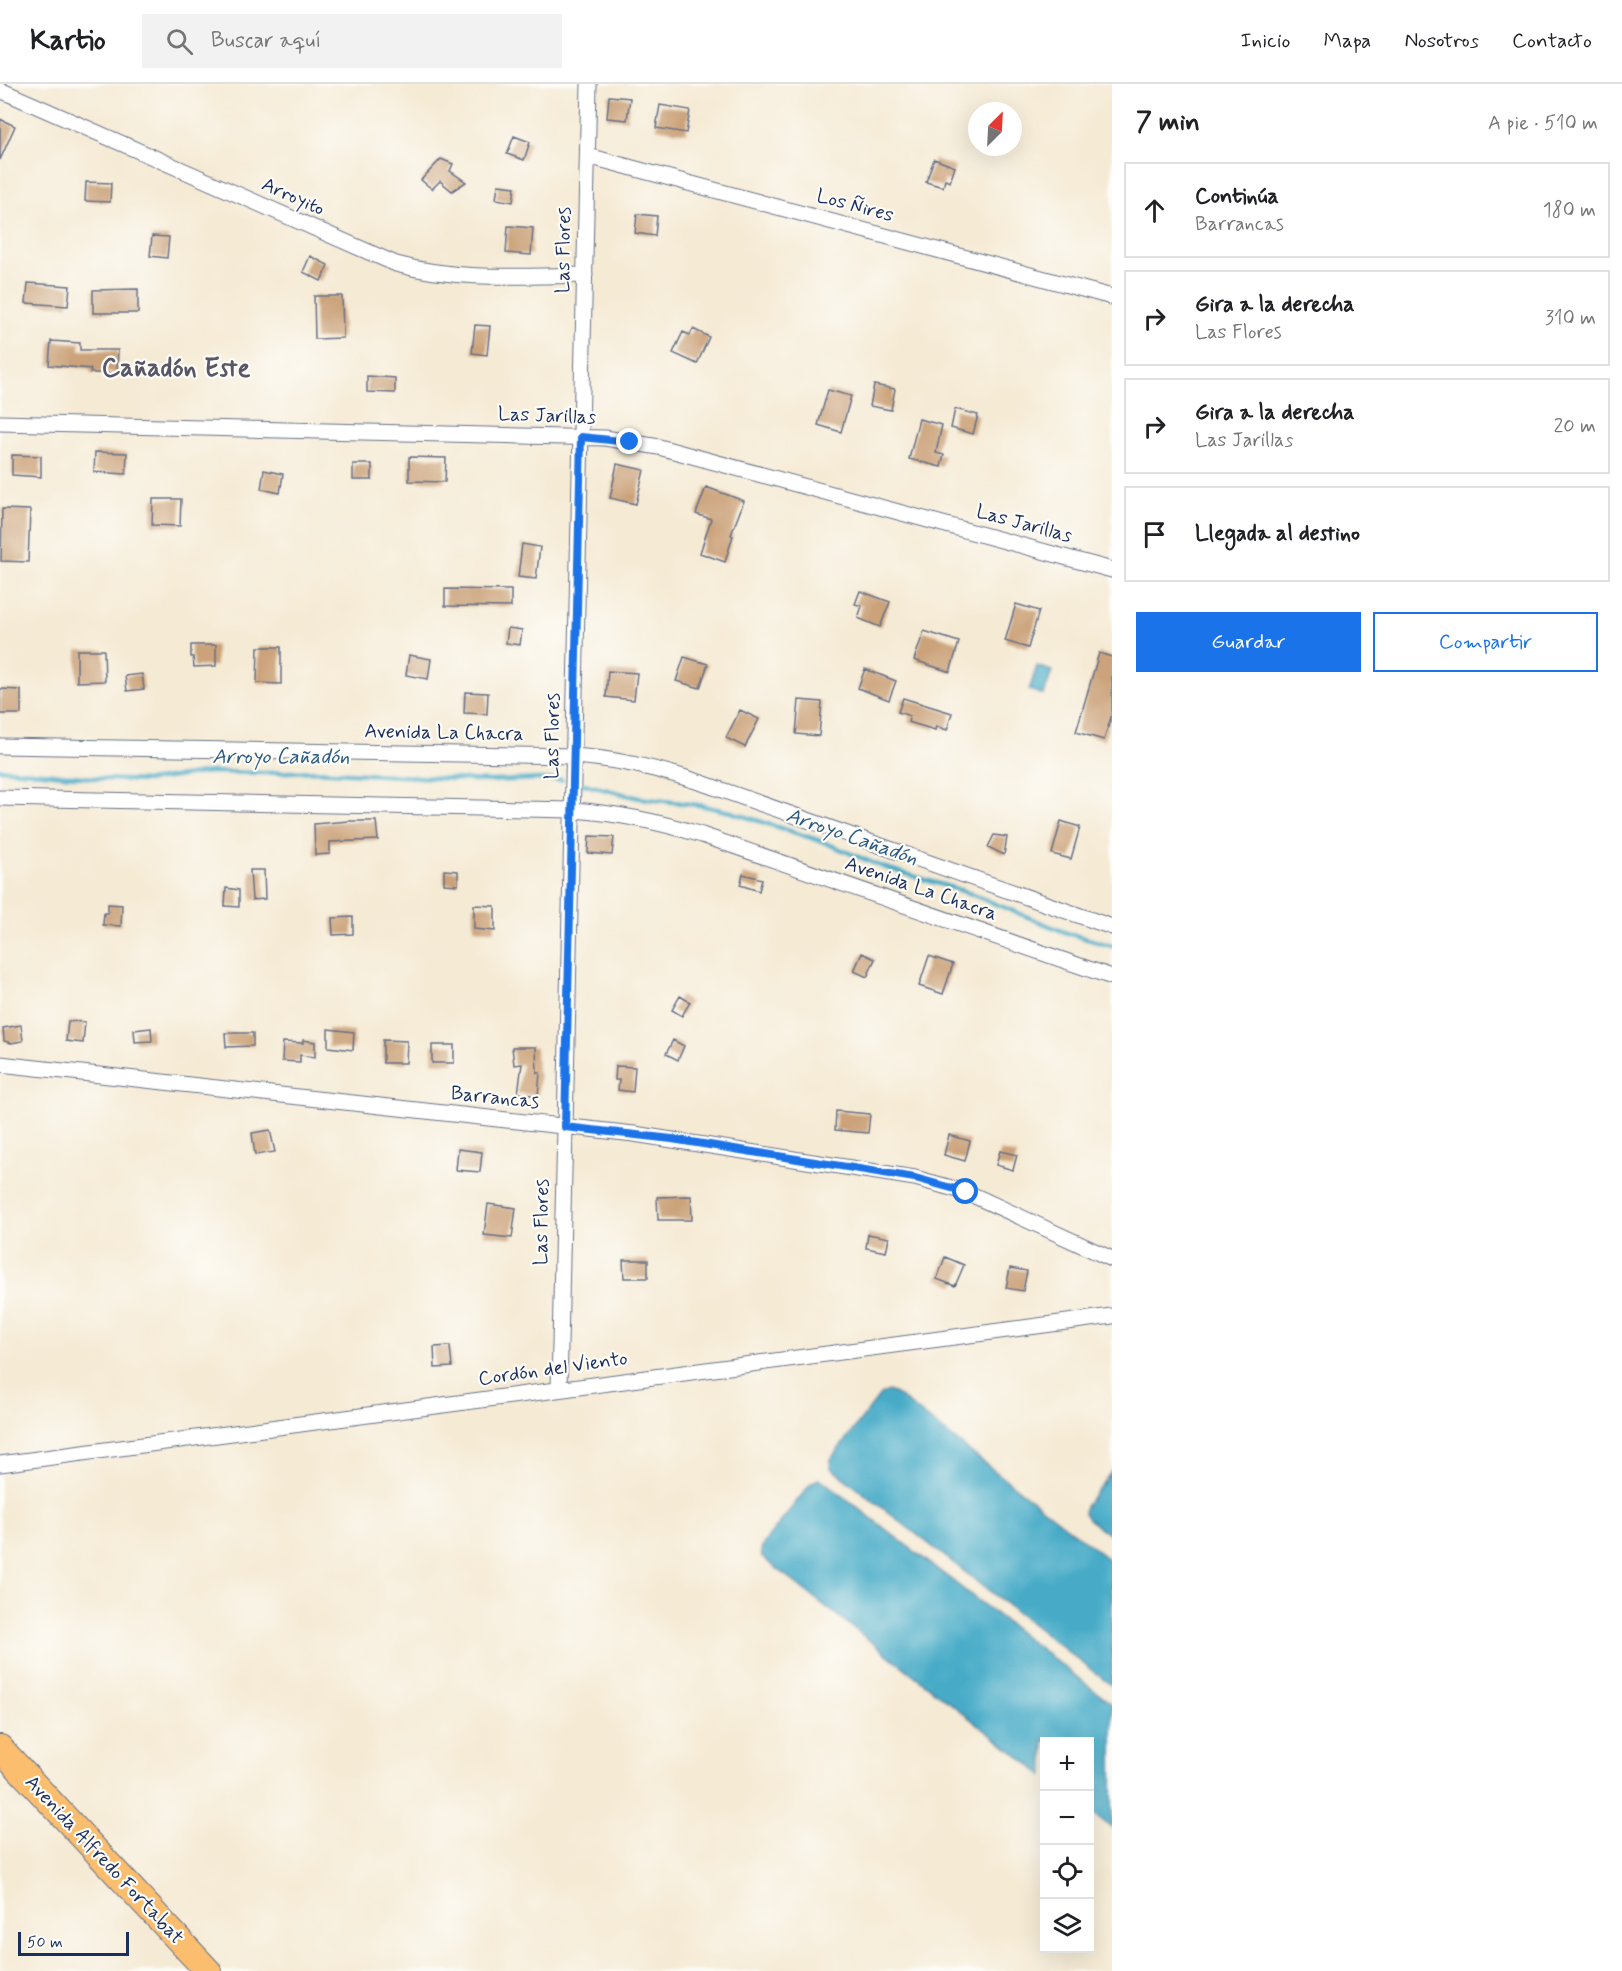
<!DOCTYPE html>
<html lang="es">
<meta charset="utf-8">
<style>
body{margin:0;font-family:Mynerve,sans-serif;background:#f2f2f2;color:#202124}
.controls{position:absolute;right:18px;bottom:18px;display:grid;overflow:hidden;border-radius:0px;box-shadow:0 6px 24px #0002}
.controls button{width:54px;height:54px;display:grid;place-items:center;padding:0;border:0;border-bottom:2px solid #e0e0e0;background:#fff;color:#202124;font:30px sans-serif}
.compass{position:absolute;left:968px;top:18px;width:54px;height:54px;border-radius:50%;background:#fff;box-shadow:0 6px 24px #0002;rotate:24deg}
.scale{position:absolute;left:18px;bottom:15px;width:111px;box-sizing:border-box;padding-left:6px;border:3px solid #1b2f5e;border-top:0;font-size:16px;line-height:21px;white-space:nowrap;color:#1b2f5e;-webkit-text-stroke:4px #fdfcf7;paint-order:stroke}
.stop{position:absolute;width:18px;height:18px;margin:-14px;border:4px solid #1a73e8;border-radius:50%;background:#fff}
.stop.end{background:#1a73e8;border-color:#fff;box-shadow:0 2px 6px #0008}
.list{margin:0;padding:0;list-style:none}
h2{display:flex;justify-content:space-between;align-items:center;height:78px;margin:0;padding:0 24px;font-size:26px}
h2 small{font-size:20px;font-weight:400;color:#757577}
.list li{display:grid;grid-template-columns:39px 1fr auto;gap:18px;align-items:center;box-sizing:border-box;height:96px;margin:0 12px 12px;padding:0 12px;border:2px solid #e0e0e0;border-radius:0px}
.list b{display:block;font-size:22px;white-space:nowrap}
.list p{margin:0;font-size:20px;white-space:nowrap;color:#757577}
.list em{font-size:20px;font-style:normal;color:#757577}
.actions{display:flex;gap:12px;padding:18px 24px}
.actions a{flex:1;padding:14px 0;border:2px solid #1a73e8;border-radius:0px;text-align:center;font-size:21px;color:#1a73e8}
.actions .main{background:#1a73e8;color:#fff}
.icon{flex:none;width:33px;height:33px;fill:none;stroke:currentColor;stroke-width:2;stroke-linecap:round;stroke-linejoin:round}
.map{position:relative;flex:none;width:1112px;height:1887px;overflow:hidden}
header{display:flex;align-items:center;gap:36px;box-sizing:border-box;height:84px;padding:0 30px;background:#fff;border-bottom:2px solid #e0e0e0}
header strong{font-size:28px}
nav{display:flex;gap:33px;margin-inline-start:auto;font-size:21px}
.search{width:420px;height:54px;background:#f2f2f2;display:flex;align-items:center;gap:15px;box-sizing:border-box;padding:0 21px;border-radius:0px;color:#757577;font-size:22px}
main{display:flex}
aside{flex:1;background:#fff}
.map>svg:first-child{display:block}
.water{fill:#47abc7;stroke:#316d92;stroke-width:1.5}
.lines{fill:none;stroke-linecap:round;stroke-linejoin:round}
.stream{stroke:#47abc7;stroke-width:4.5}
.building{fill:#cba279}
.minor-casing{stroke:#677087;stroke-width:17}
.trunk-casing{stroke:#677087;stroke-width:28}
.minor{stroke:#fff;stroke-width:15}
.trunk{stroke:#fbbd6e;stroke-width:26}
.route{stroke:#1a73e8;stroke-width:8}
.labels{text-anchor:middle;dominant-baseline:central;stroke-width:4.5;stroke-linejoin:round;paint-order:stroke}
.street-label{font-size:20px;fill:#1b2f5e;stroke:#fdfcf7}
.water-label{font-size:21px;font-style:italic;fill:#2a5a83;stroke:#fdfcf7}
.district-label{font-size:26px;font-weight:bold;fill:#595767;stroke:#fdfcf7}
</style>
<header>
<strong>Kartio</strong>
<div class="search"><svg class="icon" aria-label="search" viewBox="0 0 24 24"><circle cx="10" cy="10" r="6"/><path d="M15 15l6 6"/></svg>Buscar aquí</div>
<nav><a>Inicio</a><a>Mapa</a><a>Nosotros</a><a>Contacto</a></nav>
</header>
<main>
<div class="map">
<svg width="1112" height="1887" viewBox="0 0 1112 1887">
<rect width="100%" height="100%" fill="#fdfcf7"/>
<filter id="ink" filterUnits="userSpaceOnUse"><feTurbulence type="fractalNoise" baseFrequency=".0167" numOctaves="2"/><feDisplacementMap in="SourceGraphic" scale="12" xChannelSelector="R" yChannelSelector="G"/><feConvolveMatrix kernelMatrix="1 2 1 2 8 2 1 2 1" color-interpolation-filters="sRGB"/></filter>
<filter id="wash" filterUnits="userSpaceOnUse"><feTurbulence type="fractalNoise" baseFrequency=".008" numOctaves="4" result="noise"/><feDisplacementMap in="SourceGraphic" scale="24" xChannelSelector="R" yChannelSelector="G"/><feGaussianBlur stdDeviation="1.35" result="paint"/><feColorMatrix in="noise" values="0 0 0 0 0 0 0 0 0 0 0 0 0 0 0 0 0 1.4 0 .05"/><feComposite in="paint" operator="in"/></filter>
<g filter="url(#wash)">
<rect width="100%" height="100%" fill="#f5ead4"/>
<!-- water -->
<path class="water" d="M1037,582L1052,587L1044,611L1029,606Z
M888,1307L896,1310L1112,1478V1602L831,1384L830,1377L834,1371L880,1311Z
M1112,1387V1453L1088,1435L1084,1429L1085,1422Z
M818,1395L826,1399L1112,1620V1744L1090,1727V1658H1044V1692L762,1473L761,1466L764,1459L811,1399Z"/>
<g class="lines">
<!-- stream -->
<path class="stream" d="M0,685L105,695L147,697L210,688L266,689L314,687L489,697L538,695L562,696
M576,698L639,714L699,721L731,728L821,757L883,783L966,808L1067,849L1112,862"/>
</g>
<g id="blocks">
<!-- building -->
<path class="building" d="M609,12L630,14L627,36L607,34Z
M660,21L690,26L686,49L656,44Z
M0,35L15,42L0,76Z
M514,52L530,58L524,76L507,70Z
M441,75L453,80L450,87L466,98L452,107L440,97L432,105L421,96Z
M934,75L955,83L950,98L945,96L943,103L926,98Z
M86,98L111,99L110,118L85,117Z
M498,101L515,103L513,118L496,115Z
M637,130L657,132L655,152L635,149Z
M508,142L533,144L531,171L506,169Z
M152,152L169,153L167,174L150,172Z
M310,172L328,181L321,197L303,188Z
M28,199L70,202L68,222L26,219Z
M138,205V229H93V206Z
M314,212H342L343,254L315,255Z
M475,241L490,242L487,271L472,269Z
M693,245L709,253L697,280L673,269L683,248L690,251Z
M51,257L80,259V266H118L117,289H90L91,285L49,281Z
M367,292L395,294V309L367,308Z
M874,301L895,305L891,326L870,322Z
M828,306L851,312L841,348L818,341Z
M955,325L978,331L973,350L951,344Z
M919,335L942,341L936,369L944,371L941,383L909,375Z
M95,368L127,369L126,390L94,388Z
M12,371L41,372V393L12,391Z
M409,373L446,374L445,398L409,397Z
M353,380H372V396H353Z
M617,380L644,386L636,420L610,414Z
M264,386L283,390L280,409L261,405Z
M706,403L744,417L731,451L733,452L725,478L700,469L711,435L696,430Z
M153,415H181L180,442L152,441Z
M2,425L30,426L28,478L1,477Z
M522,460L540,463L536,495L518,493Z
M445,505L511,506V523L445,522Z
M860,507L890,518L880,543L858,534L862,522L855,520Z
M1016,520L1039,527L1028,564L1005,557Z
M508,544L522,546L520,561L506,559Z
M924,547L959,558L950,588L914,576Z
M191,561H216V582L194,583L193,573H191Z
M258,563H281V600L257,599Z
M77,566H104L105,597L77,598Z
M1099,569L1112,573V630L1104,656L1076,648Z
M409,571L431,575L428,595L406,591Z
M684,573L708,580L700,604L676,597Z
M865,585L896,597L889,616L858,604Z
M608,587L637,589L634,616L606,613Z
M142,590L144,605L127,607L125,592Z
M0,605L21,606V630H0Z
M465,608L488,609L487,630L464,629Z
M903,614L952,629L947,646L936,642L935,646L908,638L910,632L898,628Z
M799,616L822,618L819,652L796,650Z
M740,626L759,635L745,663L726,654Z
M349,737H376L378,756L330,758V770L315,771L314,740Z
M1061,737L1080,743L1071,775L1052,770Z
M994,751L1007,753L1004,771L988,763Z
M589,752L614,753L612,771L588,769Z
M250,786H264L265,815L252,816Z
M444,786L458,787V801L444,800Z
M743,790L762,795L759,807L740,801Z
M226,804L239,806V823L225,822Z
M108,820L122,821L121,842L103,841L104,829H108Z
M474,821L495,822V847L474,845Z
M353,833V850L333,851L332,834Z
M862,869L875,875L867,893L854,887Z
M929,872L953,880L943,910L919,902Z
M680,912L690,918L682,932L672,926Z
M68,937L85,938L83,959L66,957Z
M21,941L23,957L11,959L4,957L3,944Z
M151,944L152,957L135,958L134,946Z
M328,945L354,948L353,966L328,963Z
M225,949H253V962L226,963Z
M303,956L315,958V973L300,971V978L282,977L283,958L303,959Z
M383,956L407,957L406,979H383Z
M673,956L684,962L678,976L666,970Z
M432,961H454V979H432Z
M512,963H536L537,989H540L538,1012L518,1009L522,980L514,981Z
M616,982L635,983L633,1008L618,1006L619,996H615Z
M836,1027L870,1030L868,1049L835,1046Z
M270,1046L275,1068L255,1071L252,1049Z
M949,1051L970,1057L965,1077L944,1071Z
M458,1065L482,1068L480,1088L456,1086Z
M1000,1067L1017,1071L1013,1086L996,1081Z
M691,1112L692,1136H658L657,1113Z
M488,1120L516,1124L512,1154L484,1151Z
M868,1150L889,1154L886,1168L866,1164Z
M945,1173L964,1181L955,1202L937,1195Z
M623,1176H648V1194H624Z
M1010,1184L1027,1187L1023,1207L1006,1204Z
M450,1262L452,1283L435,1284L434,1263Z"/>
</g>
</g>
<g filter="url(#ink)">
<use href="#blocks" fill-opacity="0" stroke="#677087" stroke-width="1.5"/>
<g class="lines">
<!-- minor casing -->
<g class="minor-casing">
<path id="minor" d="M0,6L396,180C458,197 522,192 585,191
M588,72L1112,213
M0,339L605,354L659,363L1112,486
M0,662L574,672C618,675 660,685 702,699L1112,843
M0,714L572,726C617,729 660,738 702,751L1112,893
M0,980L634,1050L915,1094L966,1108L1112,1175
M559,1305L589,0
M0,1380L1112,1232"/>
</g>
<!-- trunk casing -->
<g class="trunk-casing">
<path id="trunk" d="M0,1664L208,1887"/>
</g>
<!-- minor -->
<use href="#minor" class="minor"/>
<!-- trunk -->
<use href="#trunk" class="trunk"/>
</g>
</g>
<g class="lines" filter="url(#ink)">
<!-- route -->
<path class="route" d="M630,358L581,353L565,1043L672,1055L915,1094L966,1108"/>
</g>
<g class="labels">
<!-- street labels -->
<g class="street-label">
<text transform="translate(293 113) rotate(24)">Arroyito</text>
<text transform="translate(855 122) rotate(15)">Los Ñires</text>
<text transform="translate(564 166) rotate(-89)">Las Flores</text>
<text transform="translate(547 332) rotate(2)">Las Jarillas</text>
<text transform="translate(1024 440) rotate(15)">Las Jarillas</text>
<text transform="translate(444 649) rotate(1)">Avenida La Chacra</text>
<text transform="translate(553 652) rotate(-89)">Las Flores</text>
<text transform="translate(921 805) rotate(19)">Avenida La Chacra</text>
<text transform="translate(495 1014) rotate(6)">Barrancas</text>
<text transform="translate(542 1138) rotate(-89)">Las Flores</text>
<text transform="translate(553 1285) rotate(-8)">Cordón del Viento</text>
<text transform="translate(104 1776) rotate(47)">Avenida Alfredo Fortabat</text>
</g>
<!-- water labels -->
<g class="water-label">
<text x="281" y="673">Arroyo Cañadón</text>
<text transform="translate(852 753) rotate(19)">Arroyo Cañadón</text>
</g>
<!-- district labels -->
<g class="district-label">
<text x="176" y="285">Cañadón Este</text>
</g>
</g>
</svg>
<div class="controls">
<button>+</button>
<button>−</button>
<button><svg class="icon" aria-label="locate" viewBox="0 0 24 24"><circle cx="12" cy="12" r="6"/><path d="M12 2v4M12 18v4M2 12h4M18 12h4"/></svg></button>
<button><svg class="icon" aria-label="layers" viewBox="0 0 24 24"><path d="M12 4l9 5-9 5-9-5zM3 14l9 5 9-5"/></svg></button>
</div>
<svg class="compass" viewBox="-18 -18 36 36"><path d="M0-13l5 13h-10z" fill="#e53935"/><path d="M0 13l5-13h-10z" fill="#757577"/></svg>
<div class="scale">50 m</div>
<div class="stop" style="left:966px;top:1108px"></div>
<div class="stop end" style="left:630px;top:358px"></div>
</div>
<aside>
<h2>7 min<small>A pie · 510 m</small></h2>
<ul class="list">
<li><svg class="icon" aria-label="ahead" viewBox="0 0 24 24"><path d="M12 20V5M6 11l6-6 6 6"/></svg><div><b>Continúa</b><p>Barrancas</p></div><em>180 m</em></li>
<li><svg class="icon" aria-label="right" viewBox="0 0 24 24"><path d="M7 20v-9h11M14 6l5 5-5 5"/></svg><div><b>Gira a la derecha</b><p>Las Flores</p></div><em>310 m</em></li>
<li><svg class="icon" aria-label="right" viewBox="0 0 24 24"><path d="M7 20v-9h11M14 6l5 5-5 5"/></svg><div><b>Gira a la derecha</b><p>Las Jarillas</p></div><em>20 m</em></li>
<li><svg class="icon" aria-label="arrive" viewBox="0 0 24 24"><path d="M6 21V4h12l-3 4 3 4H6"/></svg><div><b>Llegada al destino</b></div></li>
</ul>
<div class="actions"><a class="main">Guardar</a><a>Compartir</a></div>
</aside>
</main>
